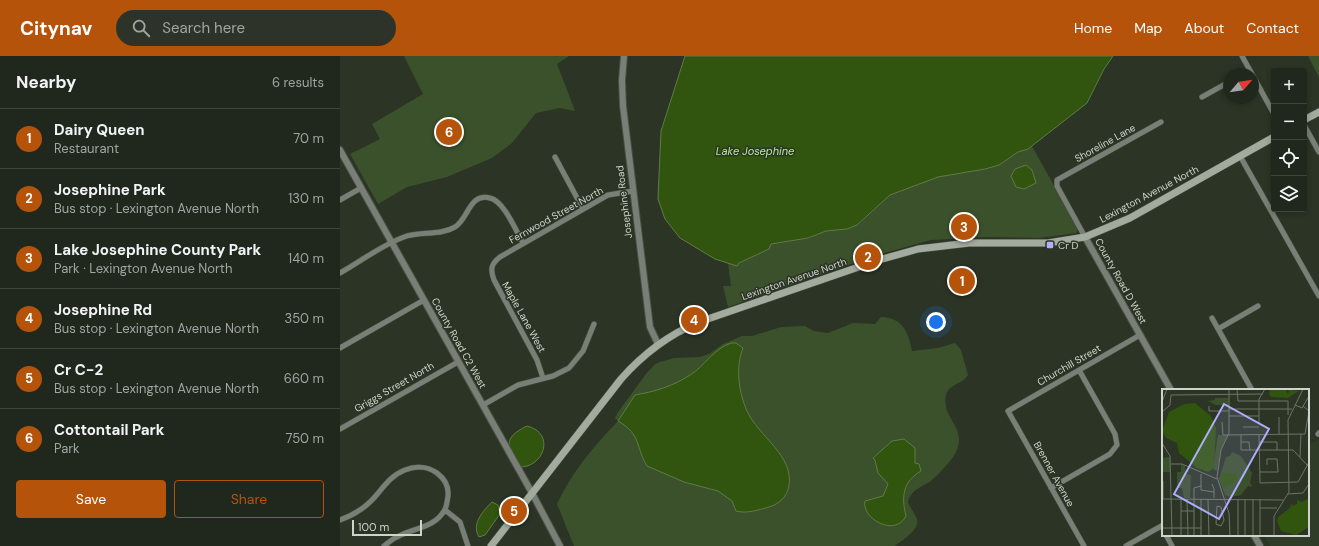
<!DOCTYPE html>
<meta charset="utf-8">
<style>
body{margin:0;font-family:"DM Sans",sans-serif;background:#2d3329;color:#f1f3f6}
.controls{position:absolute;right:12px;top:12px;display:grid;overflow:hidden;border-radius:4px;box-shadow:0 2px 6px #0003}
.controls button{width:36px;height:36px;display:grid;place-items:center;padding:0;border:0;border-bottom:1px solid #3d443b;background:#20271c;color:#f1f3f6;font:20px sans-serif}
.compass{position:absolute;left:883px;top:12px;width:36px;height:36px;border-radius:50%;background:#20271c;box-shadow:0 2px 6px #0003;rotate:61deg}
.scale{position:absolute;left:12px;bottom:10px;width:70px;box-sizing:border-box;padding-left:4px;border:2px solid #ced4cb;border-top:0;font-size:11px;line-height:14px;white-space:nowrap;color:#ced4cb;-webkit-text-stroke:3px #2b3425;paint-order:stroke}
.you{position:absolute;left:596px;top:266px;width:14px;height:14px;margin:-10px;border:3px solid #fff;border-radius:50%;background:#1a73e8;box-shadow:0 0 0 6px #1a73e833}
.badge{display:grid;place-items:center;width:26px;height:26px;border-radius:50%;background:#b45309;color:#fff;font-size:13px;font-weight:700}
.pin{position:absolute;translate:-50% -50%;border:2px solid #fff;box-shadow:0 1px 4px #0006}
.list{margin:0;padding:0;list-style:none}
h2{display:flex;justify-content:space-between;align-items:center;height:52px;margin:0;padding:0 16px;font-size:17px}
h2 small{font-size:13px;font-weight:400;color:#a2a5a3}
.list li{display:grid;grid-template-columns:26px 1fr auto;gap:12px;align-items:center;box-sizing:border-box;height:60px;padding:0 16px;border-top:1px solid #3d443b}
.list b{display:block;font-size:15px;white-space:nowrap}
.list p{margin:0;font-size:13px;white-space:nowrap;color:#a2a5a3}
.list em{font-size:13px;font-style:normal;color:#a2a5a3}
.actions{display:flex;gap:8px;padding:12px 16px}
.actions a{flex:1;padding:9px 0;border:1px solid #b45309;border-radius:4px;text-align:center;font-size:14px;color:#b45309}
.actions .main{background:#b45309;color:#fff}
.icon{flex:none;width:22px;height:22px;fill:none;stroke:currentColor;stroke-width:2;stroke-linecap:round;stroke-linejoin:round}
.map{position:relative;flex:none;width:979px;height:490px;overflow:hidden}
header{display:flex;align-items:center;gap:24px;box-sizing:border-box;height:56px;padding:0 20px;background:#b45309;color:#fff}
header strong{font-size:19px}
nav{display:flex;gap:22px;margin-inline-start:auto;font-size:14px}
.search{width:280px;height:36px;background:#2d3329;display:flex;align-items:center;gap:10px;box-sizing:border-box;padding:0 14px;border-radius:22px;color:#a2a5a3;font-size:15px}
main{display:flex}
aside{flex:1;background:#20271c}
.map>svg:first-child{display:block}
.built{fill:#2f3c27}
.green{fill:#3b512b}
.water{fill:#31550e;stroke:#607b47}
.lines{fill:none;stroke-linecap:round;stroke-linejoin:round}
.minor-casing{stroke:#485143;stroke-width:6}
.tertiary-casing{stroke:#485143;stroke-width:8}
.secondary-casing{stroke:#485143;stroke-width:8}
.minor{stroke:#797e76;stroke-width:5}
.tertiary{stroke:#797e76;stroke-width:6}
.secondary{stroke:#a3aa9e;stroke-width:7}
.poi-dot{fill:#aeaefb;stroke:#2b3425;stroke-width:1.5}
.labels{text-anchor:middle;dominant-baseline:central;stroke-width:3;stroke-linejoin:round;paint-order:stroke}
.street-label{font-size:10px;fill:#ced4cb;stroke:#2b3425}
.poi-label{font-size:10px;fill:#ced4cb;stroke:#2b3425;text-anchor:start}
.water-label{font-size:11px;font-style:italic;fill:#b5ec8e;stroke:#2b3425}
.inset-road{fill:none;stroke:#6c7467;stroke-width:1}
.view{fill:#aeaefb;fill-opacity:0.15;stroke:#aeaefb;stroke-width:2}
.inset-edge{fill:none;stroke:#ced4cb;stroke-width:2}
</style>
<header>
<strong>Citynav</strong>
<div class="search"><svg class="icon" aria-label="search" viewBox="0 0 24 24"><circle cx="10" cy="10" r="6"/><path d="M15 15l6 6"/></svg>Search here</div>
<nav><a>Home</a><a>Map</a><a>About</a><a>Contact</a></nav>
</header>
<main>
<aside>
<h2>Nearby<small>6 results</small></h2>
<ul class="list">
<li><span class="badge">1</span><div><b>Dairy Queen</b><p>Restaurant</p></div><em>70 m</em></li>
<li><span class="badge">2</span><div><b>Josephine Park</b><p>Bus stop · Lexington Avenue North</p></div><em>130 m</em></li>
<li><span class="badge">3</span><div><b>Lake Josephine County Park</b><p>Park · Lexington Avenue North</p></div><em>140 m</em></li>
<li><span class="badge">4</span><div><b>Josephine Rd</b><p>Bus stop · Lexington Avenue North</p></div><em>350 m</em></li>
<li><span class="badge">5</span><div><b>Cr C-2</b><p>Bus stop · Lexington Avenue North</p></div><em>660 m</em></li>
<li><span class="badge">6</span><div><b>Cottontail Park</b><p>Park</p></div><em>750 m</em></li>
</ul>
<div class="actions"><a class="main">Save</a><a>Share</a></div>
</aside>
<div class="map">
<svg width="979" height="490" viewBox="0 0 979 490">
<rect width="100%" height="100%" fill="#2b3425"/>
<!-- built -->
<path class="built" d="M979,383V490H930L924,479H968V389Z"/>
<!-- green -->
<path class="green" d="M64,0H229L217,8L235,55L220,52L196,57L172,87L152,102L107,121L67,131L38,148L10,98L40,83L32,68L83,38Z
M968,0H979V21Z
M692,90L738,173L736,177L699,182L645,181L591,184L537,199L388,251L383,230H391L388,207H399L429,193L431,188L468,182L486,175L507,173L520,167L550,139L598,121L645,113L659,109L678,96Z
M541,261C563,262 568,275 572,295L598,292L615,287L621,294L628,319C623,328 609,328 606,339C601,363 628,371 616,396C613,403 598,419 592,424C582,432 572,432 568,446C570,452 575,457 577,463C580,474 562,484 555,490H234L217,448C232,416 253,391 278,365L275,362L278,356L306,318L315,308L320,306L334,302L359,301L369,298L383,288L402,280H412L441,271L465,270L474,275L488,277L513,267L535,268Z"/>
<!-- water -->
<path class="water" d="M345,0H773L764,13L747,47L688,93L678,96L659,109L645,113L598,121L550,139L517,169L507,173L486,175L468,182L431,188L429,193L399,207L397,210L375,203L340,182L325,163L318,143L321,75Z
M686,109L692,114L696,127L684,133L676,131L671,120L675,113Z
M391,287H396L403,292C395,311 399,337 407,355C418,380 454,399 449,430C447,441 439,448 429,451C418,454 407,458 396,455L392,445L378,435L344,426L307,410C295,390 302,379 278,365L295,339C313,336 334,330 350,319C365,310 373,293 391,287Z
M187,370C216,377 204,412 179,411C167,391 162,382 187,370Z
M564,383L575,392V407L579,408L581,415C563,425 561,441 566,460C555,482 521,462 525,445L543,440L548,428L538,417L535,404L533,402L552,385Z
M152,446L158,449L160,458L145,479L139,481C131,468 143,455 152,446Z"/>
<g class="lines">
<!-- minor casing -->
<g class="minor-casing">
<path id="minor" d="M902,0L912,18
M903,18L909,14
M913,20L934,58
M862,41L889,26
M964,69L979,96
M900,100L979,240
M215,101L243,153
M0,144L21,132
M745,181L717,130V124L821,66
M0,217C21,205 42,189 64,181C80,175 100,180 115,171C129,162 129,137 150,142C164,145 176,175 183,187
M872,262L912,334
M878,273L918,250
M0,292L84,244
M203,322L197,304L154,224C150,213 151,208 160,201L268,139L293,135
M143,349L178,329L213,320L229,312L243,295L254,268
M0,373L118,306
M978,378L979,377
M711,432L770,398L777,389L775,378L739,314
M105,454L120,466L128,490
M0,464C11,460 23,453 31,445C42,434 49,420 65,414C75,410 87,410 97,417C105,423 109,430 108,440C107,445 107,451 104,455C94,472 73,472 57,481C52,483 48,487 44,490
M826,479L832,490
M744,490L668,355L800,279
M786,490L823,469"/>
</g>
<!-- tertiary casing -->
<g class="tertiary-casing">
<path id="tertiary" d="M284,0L282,24L283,50L310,271L318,288
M0,94L192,437L220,490
M745,181L831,334
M914,479L920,490"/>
</g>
<!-- secondary casing -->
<g class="secondary-casing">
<path id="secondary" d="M964,64L979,56
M151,490L281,323C303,298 328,279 359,266L539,204L578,193L629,187H708L745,181L790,162L934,81"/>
</g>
<!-- minor -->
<use href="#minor" class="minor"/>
<!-- tertiary -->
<use href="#tertiary" class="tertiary"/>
<!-- secondary -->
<use href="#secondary" class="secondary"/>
</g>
<!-- markers -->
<rect class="poi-dot" x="706" y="185" width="8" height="8" rx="2"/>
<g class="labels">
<!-- street labels -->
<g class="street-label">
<text transform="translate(765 87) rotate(-29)">Shoreline Lane</text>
<text transform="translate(809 138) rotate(-28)">Lexington Avenue North</text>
<text transform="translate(284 146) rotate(-97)">Josephine Road</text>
<text transform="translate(216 159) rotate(-29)">Fernwood Street North</text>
<text transform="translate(454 223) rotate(-19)">Lexington Avenue North</text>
<text transform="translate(781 225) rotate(61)">County Road D West</text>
<text transform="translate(184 261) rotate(61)">Maple Lane West</text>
<text transform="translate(119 287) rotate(61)">County Road C2 West</text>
<text transform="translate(729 309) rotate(-30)">Churchill Street</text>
<text transform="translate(54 331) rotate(-30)">Griggs Street North</text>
<text transform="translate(714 418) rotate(61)">Brenner Avenue</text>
</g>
<!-- poi labels -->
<g class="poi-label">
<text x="718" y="189">Cr D</text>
</g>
<!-- water labels -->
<g class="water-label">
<text x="415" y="95">Lake Josephine</text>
</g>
</g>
<!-- overview -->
<g transform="translate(822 333)">
<rect width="147" height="147" fill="#2b3425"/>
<path d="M53,9H66V16H54L46,12L53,11ZM56,46H66L59,60L55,82L51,80ZM70,63L79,67L90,84L88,94L91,98L86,97L79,106L69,108L63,106L57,90L64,68L68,67ZM8,68V83H0V69ZM19,75L23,77L24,85L29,86L28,109H22L20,99H15V83H19Z" fill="#3b512b"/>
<path d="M108,0H123L126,5L127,2L124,0L137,2L126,9L110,8L107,6ZM33,14L49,27L54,39L52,79L46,83L35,79L17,64L15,54L4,49L0,42L7,23L22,15ZM59,83L74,85L75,91L65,98H60ZM147,109V138L134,146L119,142L115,132L116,128L128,119L130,113V117L135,115V111L140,113Z" fill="#31550e"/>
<path class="inset-road" d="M67,0V44L59,61L55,88L67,124L68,147M75,0L76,12H126V26M0,13L5,0M133,16L140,19L147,7M47,17V22H67M67,20H130M0,23L8,16L9,6L101,5M67,27H97M60,33L61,46L143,45L147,22L141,17M97,34V10L103,0M81,38H97M97,45L98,94L136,93L147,73M117,45V28M79,46V61H131L147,78M79,53H87L88,61M97,53H115V61M0,54L8,67L10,147M138,68L139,45M9,75H20L55,90M98,83H116L115,70H105V76M39,85V101L52,103M1,92V110M50,95L52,100V109M126,105L141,104L147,95M0,110L121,111M19,110V147M25,110L26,147M39,110V147M46,110L47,147M76,110V147M83,110V147M91,110V147M98,110V147M55,117L59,118L62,131L59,137L54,135ZM98,119H115M19,122H32M0,139H39M32,147V99L39,97M112,147V127L127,103L126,31L141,0"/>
<path class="view" d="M62,15L107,40L57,130L12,105Z"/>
<rect width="147" height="147" class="inset-edge"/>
</g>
</svg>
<div class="controls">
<button>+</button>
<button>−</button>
<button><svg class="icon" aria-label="locate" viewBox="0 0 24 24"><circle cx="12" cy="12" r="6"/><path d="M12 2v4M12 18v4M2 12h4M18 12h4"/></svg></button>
<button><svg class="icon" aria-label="layers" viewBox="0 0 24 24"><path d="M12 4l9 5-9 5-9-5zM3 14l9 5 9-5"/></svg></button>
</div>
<svg class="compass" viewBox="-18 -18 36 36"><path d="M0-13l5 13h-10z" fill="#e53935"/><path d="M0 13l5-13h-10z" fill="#a2a5a3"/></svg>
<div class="scale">100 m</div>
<div class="you"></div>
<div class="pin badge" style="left:622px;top:225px">1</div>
<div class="pin badge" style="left:528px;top:201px">2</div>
<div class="pin badge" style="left:624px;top:171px">3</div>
<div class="pin badge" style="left:354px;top:264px">4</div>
<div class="pin badge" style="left:174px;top:455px">5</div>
<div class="pin badge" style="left:109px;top:76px">6</div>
</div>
</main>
